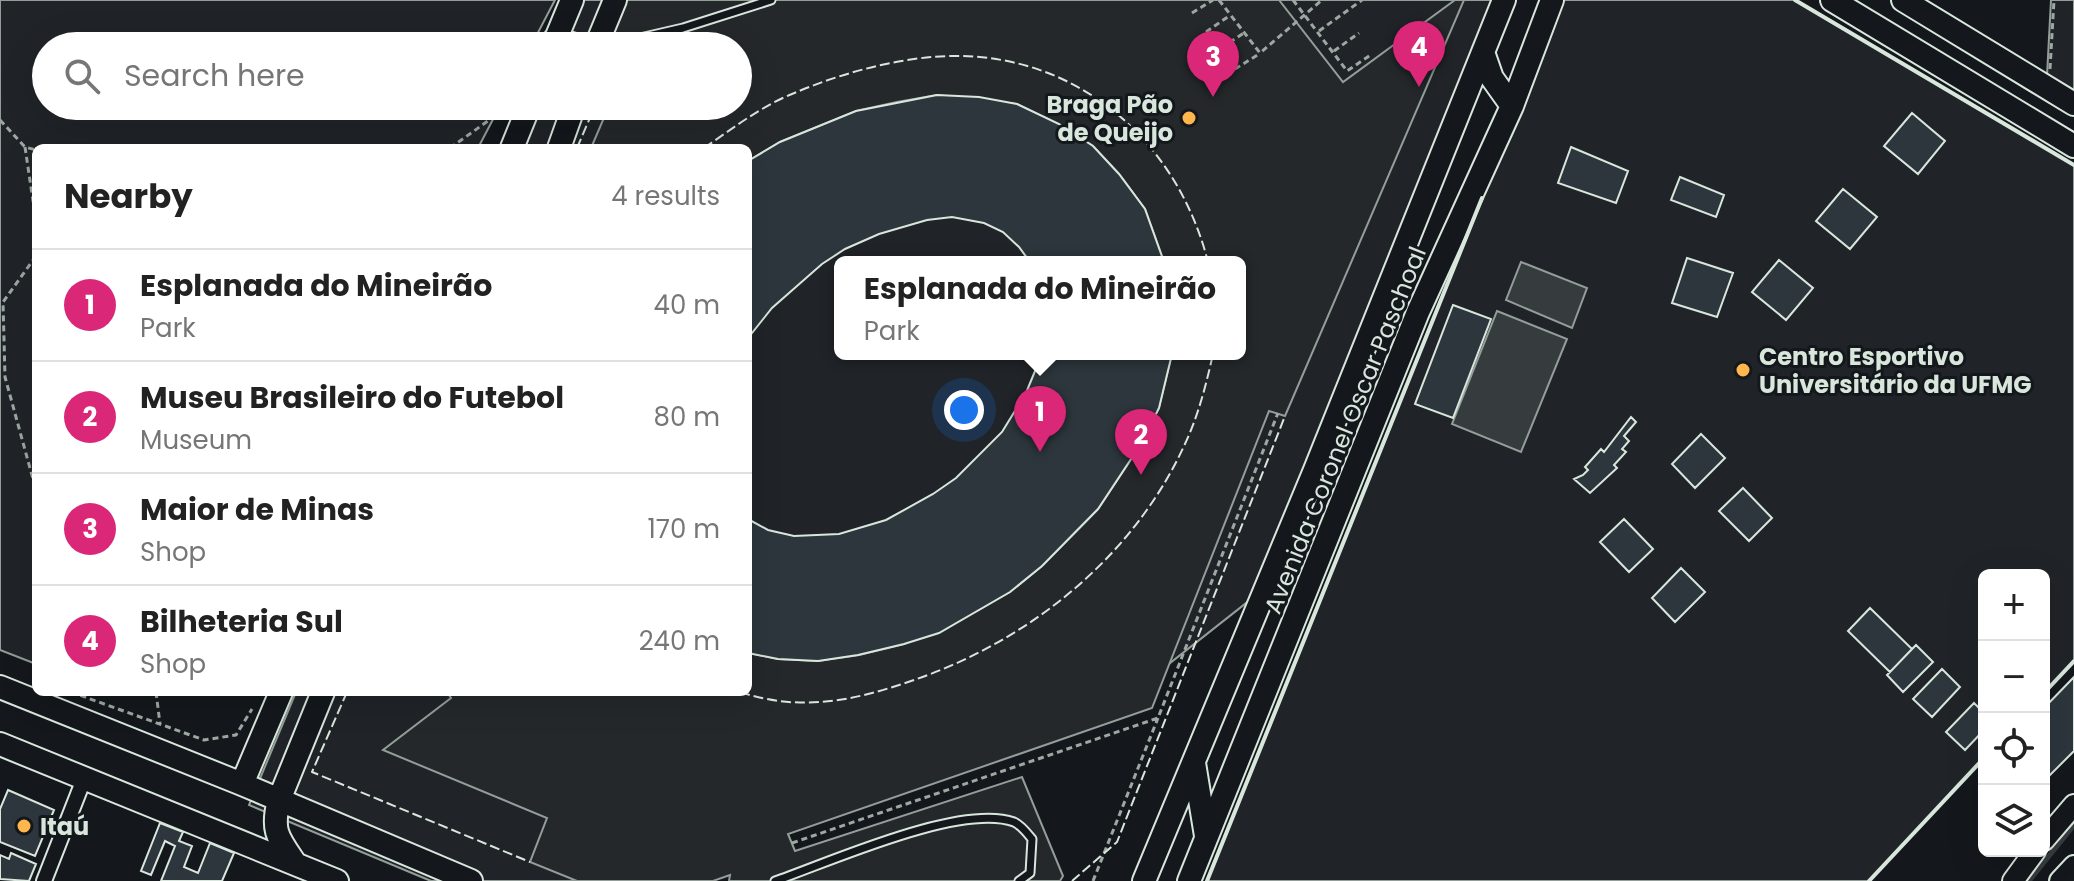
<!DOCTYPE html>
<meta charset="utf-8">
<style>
body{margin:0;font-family:Poppins,sans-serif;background:#f6f6f6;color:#222}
.controls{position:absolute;right:24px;bottom:24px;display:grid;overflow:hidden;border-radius:12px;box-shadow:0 8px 32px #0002}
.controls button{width:72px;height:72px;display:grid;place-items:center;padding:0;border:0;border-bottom:2px solid #e0e0e0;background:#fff;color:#222;font:40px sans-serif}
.you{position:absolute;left:964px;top:410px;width:28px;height:28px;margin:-20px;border:6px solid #fff;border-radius:50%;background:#1a73e8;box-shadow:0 0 0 12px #1a73e833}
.badge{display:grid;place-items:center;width:52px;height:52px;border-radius:50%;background:#db2777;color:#fff;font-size:26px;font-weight:700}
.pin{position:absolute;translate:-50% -66px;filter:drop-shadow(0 2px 4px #0008)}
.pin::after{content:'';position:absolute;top:42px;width:28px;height:24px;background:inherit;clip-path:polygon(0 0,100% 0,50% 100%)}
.popup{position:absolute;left:834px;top:256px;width:412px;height:104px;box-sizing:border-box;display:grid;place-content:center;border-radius:12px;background:#fff;filter:drop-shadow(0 2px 6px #0005);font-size:26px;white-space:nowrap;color:#767676}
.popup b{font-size:30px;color:#222}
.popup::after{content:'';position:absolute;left:50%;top:100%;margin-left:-16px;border:16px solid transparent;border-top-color:#fff}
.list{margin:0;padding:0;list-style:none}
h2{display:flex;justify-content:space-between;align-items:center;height:104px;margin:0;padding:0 32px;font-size:34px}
h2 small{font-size:26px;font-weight:400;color:#767676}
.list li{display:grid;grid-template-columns:52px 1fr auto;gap:24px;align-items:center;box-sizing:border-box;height:112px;padding:0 32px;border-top:2px solid #e0e0e0}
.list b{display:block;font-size:30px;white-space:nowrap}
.list p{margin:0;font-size:26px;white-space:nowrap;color:#767676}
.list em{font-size:26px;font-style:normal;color:#767676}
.icon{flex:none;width:44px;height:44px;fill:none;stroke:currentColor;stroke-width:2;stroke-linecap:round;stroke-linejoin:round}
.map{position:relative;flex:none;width:2074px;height:881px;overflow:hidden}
.search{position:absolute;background:#fff;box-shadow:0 8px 32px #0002;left:32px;top:32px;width:720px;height:88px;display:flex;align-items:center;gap:20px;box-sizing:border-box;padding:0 28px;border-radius:44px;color:#767676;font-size:30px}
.panel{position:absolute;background:#fff;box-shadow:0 8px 32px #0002;left:32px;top:144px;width:720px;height:552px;border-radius:12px}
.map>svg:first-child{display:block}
.green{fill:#202428;stroke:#939e99;stroke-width:2;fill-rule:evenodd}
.parking{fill:#24282b;stroke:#939e99;stroke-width:2}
.water{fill:#363b3e;stroke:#939e99;stroke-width:2}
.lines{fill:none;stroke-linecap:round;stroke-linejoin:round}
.stream{stroke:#363b3e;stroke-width:5}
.building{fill:#2c363c;stroke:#d8e6dc;stroke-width:2}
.lane-casing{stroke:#d8e6dc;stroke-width:11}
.street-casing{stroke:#d8e6dc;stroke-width:18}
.secondary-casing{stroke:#d8e6dc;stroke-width:24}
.primary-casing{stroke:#d8e6dc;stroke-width:26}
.path{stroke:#9da8a2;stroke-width:3;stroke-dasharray:6 4;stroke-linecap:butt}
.lane{stroke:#14181c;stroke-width:7}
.street{stroke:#14181c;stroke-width:14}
.secondary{stroke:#14181c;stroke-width:20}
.primary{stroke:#14181c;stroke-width:22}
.fence{stroke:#d8e6dc;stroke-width:2;stroke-dasharray:10 4;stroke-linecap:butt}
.wall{stroke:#d8e6dc;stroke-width:4}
.poi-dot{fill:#ffb74d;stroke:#14181c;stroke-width:3}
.labels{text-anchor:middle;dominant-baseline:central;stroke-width:6;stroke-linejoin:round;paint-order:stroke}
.poi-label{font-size:24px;font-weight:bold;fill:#d8e6dc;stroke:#14181c;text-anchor:start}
.street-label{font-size:24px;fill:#d8e6dc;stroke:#14181c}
</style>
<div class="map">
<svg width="2074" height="881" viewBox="0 0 2074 881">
<rect width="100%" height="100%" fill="#14181c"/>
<!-- green -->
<path class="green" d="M0,0H555L531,46H46V106H500L478,148H36V664L0,650Z
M583,0H1515L1377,333L1288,570L1132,693L640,881H431L249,805L296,692H748V148H519L536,106H738V46H562ZM840,262H1240V354H840Z
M1562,0H1796L2074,165V661L2044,693V575H1984V758L1869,881H1207Z
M2051,0H2074V92L2047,76Z"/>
<!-- parking -->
<path class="parking" d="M626,0H1279L1343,82L1455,0H1464L1285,416L1269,411L1152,708L788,834L795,851L1022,777L1063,876L1060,881H729L730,875L713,881H577L530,862L547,818L383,750L451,698L447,692H748V653L778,659L818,661L859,655L904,644L978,610L1010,592L1042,566L1098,509L1141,444L1159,408L1172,354H1240V262H1164L1145,209L1119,174L1093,146L1059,124L1017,104L937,95L897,102L856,111L780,142L748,161V148H591L609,106H738V46H608Z"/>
<!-- water -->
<path class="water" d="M1521,262L1587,288L1572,328L1506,300Z
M1497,311L1567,339L1521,452L1452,424Z"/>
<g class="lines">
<!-- stream -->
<path class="stream" d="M2029,881L2074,825"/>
</g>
<!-- building -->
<path class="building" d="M937,95L979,97L1017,104L1059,124L1093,146L1119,174L1145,209L1164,262H1030L1019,247L1003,232L984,223L952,217L927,220L879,234L845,249L822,264L772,308L748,338V161L780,142L856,111Z
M1912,113L1945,141L1918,174L1884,146Z
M1571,147L1628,171L1616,203L1558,183Z
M1680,177L1724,195L1716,217L1671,200Z
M1843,189L1877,217L1850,249L1816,221Z
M1687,258L1733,273L1717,317L1672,303Z
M1779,260L1813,288L1786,320L1752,292Z
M1453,305L1491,319L1453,418L1415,404Z
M1042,354H1172L1159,408L1141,444L1098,509L1042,566L1010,592L939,633L904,644L858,655L818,661L778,659L748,653V519L768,530L794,536L839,534L886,520L933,494L956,478L1002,432L1026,393Z
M1631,417L1636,422L1624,436L1629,441L1622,449L1626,452L1614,465L1617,468L1590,493L1574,479L1583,475L1588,470L1585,467L1601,449L1604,452Z
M1701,434L1725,458L1695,488L1672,464Z
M1743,488L1772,518L1749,541L1719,511Z
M1624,519L1653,549L1629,572L1600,542Z
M1681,568L1705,592L1675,622L1652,598Z
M1870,608L1912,649L1890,672L1848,631Z
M1916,645L1933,662L1903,692L1887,675Z
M1942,669L1960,687L1932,717L1913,699Z
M2074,677V751L2044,781V708Z
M1974,703L1984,713V730L1965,750L1946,732Z
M8,790L54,810L35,856L0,842V809Z
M160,823L183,832L179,841L192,846L184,867L198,873L210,843L234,853L222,881H161L175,846L165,841L151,875L141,871Z
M11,853L36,864L29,881L0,879V855L9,859Z"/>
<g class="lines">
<!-- lane casing -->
<g class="lane-casing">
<path id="lane" d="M605,46L683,28L771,0
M775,881C830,862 960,803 1014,822C1021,825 1027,833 1032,839L1030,873L1019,881"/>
</g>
<!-- street casing -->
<g class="street-casing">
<path id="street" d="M44,881L84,779"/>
</g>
<!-- secondary casing -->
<g class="secondary-casing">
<path id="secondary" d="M2044,840L2074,805
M2013,881L2035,851
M2060,881L2074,866"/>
</g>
<!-- primary casing -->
<g class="primary-casing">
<path id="primary" d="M1832,0L2074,146
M1903,0L2074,104
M555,39L578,46
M553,46L572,0
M596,46L615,0
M1483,52L1492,78L1512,106
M512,148L529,106
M559,148L574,106
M0,687L242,784L471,881
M0,744L337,881
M1194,763L1206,836
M242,784L281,692
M295,863C278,838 271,831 279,800L323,692
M1144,881L1315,470L1504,0
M1189,881L1418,312L1512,106L1552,0"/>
</g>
<!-- path -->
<path class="path" d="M1219,0L1260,53L1322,0
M1293,0L1347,71L1372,54
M1192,13L1213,0
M1319,31L1362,0
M1206,32L1229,16
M1221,48L1244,33
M1334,51L1359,33
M1235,69L1259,54
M2050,69L2054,0
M0,120L25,147L36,150
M25,147L36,221
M450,148L509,106
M36,256L3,302L5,377L36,490
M71,692L204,740L236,735L252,709
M156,692L160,724
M792,843L1158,718L1278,413
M1093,881L1158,718"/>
<!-- lane -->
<use href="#lane" class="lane"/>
<!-- street -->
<use href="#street" class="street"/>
<!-- secondary -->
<use href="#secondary" class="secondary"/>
<!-- primary -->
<use href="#primary" class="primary"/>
<!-- fence -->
<path class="fence" d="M577,148L595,106
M704,148C732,129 760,107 792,94C841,73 902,56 956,56C1082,56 1178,144 1208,262
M347,692L312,772L530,862
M740,692C800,712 853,701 911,681C1027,642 1132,559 1184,446C1198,417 1206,385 1213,354
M1072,881L1117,842L1285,416"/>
<!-- wall -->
<path class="wall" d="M1795,0L2074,165
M2044,693L2074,661
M1207,881L1482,198
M1869,881L1984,758"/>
</g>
<!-- markers -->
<g class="poi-dot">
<circle cx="1189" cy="118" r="8"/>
<circle cx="1743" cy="370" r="8"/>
<circle cx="24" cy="826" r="8"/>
</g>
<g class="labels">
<!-- poi labels -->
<g class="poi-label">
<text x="1173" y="104" text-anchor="end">Braga Pão<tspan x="1173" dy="28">de Queijo</tspan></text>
<text x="1759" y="356">Centro Esportivo<tspan x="1759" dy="28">Universitário da UFMG</tspan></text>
<text x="40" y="826">Itaú</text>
</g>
<!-- street labels -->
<g class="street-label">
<text transform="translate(1345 430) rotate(-68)">Avenida Coronel Oscar Paschoal</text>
</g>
</g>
</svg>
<div class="controls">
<button>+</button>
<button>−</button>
<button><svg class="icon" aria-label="locate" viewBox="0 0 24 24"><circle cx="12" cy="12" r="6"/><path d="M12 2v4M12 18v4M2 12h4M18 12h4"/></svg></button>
<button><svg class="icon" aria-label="layers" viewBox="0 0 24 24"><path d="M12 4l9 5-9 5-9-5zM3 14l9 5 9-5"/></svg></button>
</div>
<div class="you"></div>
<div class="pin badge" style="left:1040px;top:452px">1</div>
<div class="popup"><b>Esplanada do Mineirão</b>Park</div>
<div class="pin badge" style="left:1141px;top:475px">2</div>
<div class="pin badge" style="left:1213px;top:97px">3</div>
<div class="pin badge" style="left:1419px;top:87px">4</div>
<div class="search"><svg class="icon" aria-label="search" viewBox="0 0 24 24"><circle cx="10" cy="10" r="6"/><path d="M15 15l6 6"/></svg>Search here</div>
<section class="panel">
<h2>Nearby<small>4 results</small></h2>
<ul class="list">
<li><span class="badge">1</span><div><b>Esplanada do Mineirão</b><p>Park</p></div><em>40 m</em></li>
<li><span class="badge">2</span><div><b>Museu Brasileiro do Futebol</b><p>Museum</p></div><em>80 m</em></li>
<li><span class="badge">3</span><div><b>Maior de Minas</b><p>Shop</p></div><em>170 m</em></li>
<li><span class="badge">4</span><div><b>Bilheteria Sul</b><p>Shop</p></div><em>240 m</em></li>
</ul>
</section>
</div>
